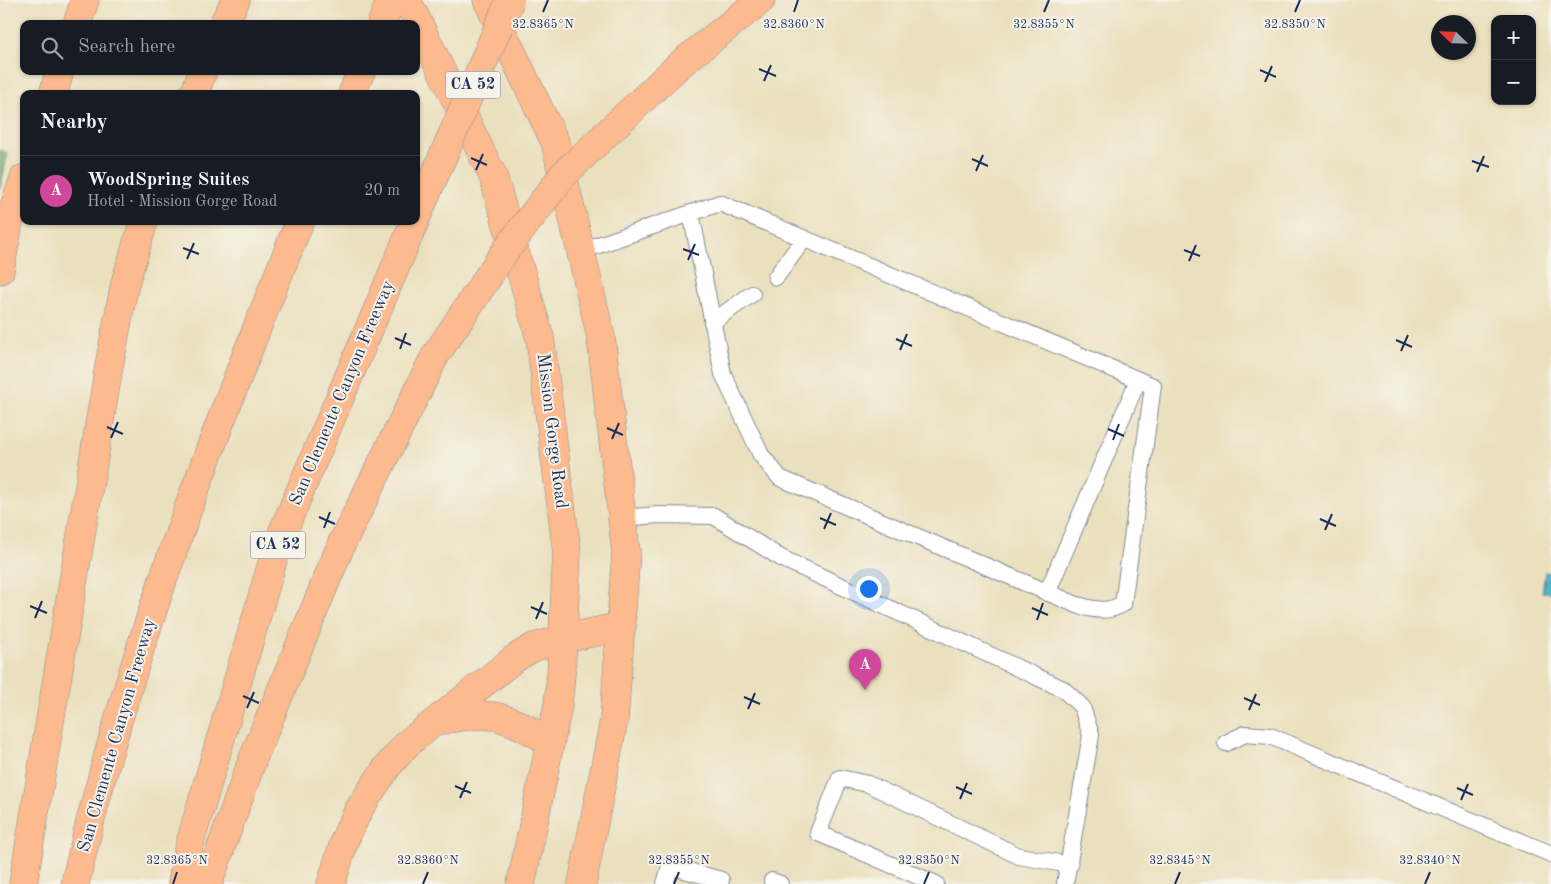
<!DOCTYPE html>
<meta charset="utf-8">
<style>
body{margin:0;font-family:"Old Standard TT",serif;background:#20242c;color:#f1f3f6}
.controls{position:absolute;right:15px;top:15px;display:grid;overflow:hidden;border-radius:10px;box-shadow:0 1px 4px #0004}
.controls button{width:45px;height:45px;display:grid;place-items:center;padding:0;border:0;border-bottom:1px solid #363941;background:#171b24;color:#f1f3f6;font:25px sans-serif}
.compass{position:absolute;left:1431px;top:15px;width:45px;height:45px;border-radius:50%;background:#171b24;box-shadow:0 1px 4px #0004;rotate:293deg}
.you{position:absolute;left:868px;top:588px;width:18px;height:18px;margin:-12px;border:4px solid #fff;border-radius:50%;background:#1a73e8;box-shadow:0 0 0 8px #1a73e833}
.badge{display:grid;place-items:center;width:32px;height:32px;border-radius:50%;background:#c8321e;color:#fff;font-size:16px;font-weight:700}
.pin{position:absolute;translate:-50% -41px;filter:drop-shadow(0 1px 2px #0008)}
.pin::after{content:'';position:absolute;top:26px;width:18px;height:15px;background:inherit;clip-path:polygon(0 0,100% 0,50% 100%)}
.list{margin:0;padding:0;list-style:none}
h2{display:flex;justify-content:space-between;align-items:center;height:65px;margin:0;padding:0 20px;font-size:21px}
h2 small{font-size:16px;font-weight:400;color:#9ea1a6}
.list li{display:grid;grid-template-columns:32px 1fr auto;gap:15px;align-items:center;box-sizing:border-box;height:70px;padding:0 20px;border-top:1px solid #363941}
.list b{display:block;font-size:19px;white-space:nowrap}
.list p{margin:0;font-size:16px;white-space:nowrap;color:#9ea1a6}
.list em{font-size:16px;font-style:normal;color:#9ea1a6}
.icon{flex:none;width:28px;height:28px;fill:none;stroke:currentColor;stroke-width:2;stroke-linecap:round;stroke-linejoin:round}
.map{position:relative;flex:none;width:1551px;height:884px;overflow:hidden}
.search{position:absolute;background:#171b24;box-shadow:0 1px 4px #0004;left:20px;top:20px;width:400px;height:55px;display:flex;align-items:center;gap:12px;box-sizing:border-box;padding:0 18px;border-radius:10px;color:#9ea1a6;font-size:19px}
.panel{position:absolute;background:#171b24;box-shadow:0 1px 4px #0004;left:20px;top:90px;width:400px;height:135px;border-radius:10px}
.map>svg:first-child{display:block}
.forest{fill:#80b46f;stroke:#4e7266}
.water{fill:#46b4c2;stroke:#307290}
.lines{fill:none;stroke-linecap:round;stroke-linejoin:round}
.lane-casing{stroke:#82888e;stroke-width:18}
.primary-casing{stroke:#82888e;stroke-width:29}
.highway-casing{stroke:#82888e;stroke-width:29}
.lane{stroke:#fff;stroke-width:16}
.primary{stroke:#fcba8e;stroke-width:28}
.highway{stroke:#fcba8e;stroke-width:28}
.highway-bridge-casing{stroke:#82888e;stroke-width:29;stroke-linecap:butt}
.highway-bridge{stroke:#fcba8e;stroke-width:28}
.ticks{fill:none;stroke:#1b2f5e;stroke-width:2}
.labels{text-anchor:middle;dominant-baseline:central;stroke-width:4;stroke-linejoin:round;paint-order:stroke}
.shield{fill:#f7f3e8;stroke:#5d6a87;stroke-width:1}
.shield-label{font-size:16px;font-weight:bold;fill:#1b2f5e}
.street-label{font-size:18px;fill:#1b2f5e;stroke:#f7f3e8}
.ticks-label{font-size:12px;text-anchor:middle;fill:#1b2f5e;stroke:#f7f3e8;stroke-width:4;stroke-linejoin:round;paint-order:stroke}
</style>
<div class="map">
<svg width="1551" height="884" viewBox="0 0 1551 884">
<rect width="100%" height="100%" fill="#f7f3e8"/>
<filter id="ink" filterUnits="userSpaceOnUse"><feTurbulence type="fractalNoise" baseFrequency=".02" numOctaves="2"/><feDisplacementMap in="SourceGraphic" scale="10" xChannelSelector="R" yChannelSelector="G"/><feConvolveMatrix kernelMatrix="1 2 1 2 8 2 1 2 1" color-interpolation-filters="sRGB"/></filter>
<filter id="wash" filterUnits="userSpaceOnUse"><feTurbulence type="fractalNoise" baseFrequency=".0096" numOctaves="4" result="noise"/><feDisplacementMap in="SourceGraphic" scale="20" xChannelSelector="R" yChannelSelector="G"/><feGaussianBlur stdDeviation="1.12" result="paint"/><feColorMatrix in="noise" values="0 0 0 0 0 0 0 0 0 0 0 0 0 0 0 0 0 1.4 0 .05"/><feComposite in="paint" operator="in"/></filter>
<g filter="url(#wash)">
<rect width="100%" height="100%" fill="#eae0be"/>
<!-- forest -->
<path class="forest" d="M0,150L8,153L0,189Z"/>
<!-- water -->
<path class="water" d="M1545,572L1551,573V593L1542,592Z"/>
</g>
<g filter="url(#ink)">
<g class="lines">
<!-- lane casing -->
<g class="lane-casing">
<path id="lane" d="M581,251L720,203L1153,386L1123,604C1107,613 1095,610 1077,605L780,478L761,455L723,374L691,213
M776,277L804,239
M712,322L752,294
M622,518L658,515L714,516L781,558L1063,689L1082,707L1091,735L1065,884
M1047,593L1138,380
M1226,743L1245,734L1270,736L1551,854
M772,881L780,884
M665,884L670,866L721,880L720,884
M936,884L818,833L840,778L868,784L1019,856L1070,865"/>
</g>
<!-- primary casing -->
<g class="primary-casing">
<path id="primary" d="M407,0L493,176L540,338L567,553L561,674L558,705L521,884
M487,0L555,142L601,337L626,552L614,720L582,884
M563,639L622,626"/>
</g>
<!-- highway casing -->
<g class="highway-casing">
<path id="highway" d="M77,24L85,0
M223,24L236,0
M381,24L391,0
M678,66L761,0
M53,94L60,71
M194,94L203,71
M352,94L361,71
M416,218L437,170
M0,270L9,222L24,178
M436,722C490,708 504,715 550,742
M23,884L109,366L125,283L144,221
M75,884C127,657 212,437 300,221
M182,884L188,850L278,543L415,221
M208,884L252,761L341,545L435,356
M331,884L345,839L359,809L387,767L408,743L514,659L534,647L563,639"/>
</g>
<!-- lane -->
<use href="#lane" class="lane"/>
<!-- primary -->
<use href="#primary" class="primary"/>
<!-- highway -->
<use href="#highway" class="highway"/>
<!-- highway-bridge casing -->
<g class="highway-bridge-casing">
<path id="highway-bridge" d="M437,170L510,0
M435,356L506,250L563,175L678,66"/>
</g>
<!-- highway-bridge -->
<use href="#highway-bridge" class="highway-bridge"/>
</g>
</g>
<!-- ticks -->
<path class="ticks" d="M543,12L548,0M794,12L798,0M1044,12L1049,0M1295,12L1300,0M759,69L776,76M1260,70L1276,77M764,81L771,65M1265,82L1272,66M471,158L487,165M972,159L988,166M1472,161L1489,167M476,170L483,154M976,171L983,155M1477,172L1484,156M183,248L199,254M683,249L699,255M1184,250L1200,256M187,259L194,243M688,260L695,244M1189,261L1196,245M395,338L411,345M896,339L912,346M1396,340L1412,347M400,349L406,333M900,350L907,334M1401,351L1408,335M107,427L123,434M607,428L623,435M1108,429L1124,436M111,438L118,422M612,439L619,423M1113,440L1119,424M319,517L335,524M820,518L836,525M1320,519L1336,526M324,528L330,512M824,529L831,513M1325,530L1332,514M30,606L47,613M531,607L547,614M1032,608L1048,615M35,618L42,601M536,619L543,602M1037,620L1043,603M243,696L259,703M744,697L760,704M1244,698L1260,705M247,708L254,692M748,709L755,693M1249,710L1256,694M455,786L471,793M956,787L972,794M1457,788L1473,795M460,798L467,782M960,799L967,783M1461,800L1468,784M173,884L177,872M423,884L428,872M674,884L679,872M924,884L929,872M1175,884L1180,872M1425,884L1430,872"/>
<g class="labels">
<!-- shield labels -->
<g class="shield">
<rect x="445.5" y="71.5" width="55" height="27" rx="4"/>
<rect x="250.5" y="531.5" width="55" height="27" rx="4"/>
</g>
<g class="shield-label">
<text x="473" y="85">CA 52</text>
<text x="278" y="545">CA 52</text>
</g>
<!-- street labels -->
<g class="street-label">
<text transform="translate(342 393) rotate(-67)">San Clemente Canyon Freeway</text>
<text transform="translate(552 431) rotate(83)">Mission Gorge Road</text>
<text transform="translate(117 735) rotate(-74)">San Clemente Canyon Freeway</text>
</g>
</g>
<g class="ticks-label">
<text x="543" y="28">32.8365°N</text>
<text x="794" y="28">32.8360°N</text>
<text x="1044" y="28">32.8355°N</text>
<text x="1295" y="28">32.8350°N</text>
<text x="177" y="864">32.8365°N</text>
<text x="428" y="864">32.8360°N</text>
<text x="679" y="864">32.8355°N</text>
<text x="929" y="864">32.8350°N</text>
<text x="1180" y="864">32.8345°N</text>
<text x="1430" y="864">32.8340°N</text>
</g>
</svg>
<div class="controls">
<button>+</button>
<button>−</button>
</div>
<svg class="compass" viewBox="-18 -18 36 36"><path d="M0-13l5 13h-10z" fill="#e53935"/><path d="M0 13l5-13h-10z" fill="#9ea1a6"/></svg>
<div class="you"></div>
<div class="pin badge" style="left:865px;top:690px;background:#d1479c">A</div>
<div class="search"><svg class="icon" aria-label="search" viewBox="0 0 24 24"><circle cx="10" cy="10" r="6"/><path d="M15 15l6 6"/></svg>Search here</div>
<section class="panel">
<h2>Nearby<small></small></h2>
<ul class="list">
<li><span class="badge" style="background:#d1479c">A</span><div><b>WoodSpring Suites</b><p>Hotel · Mission Gorge Road</p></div><em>20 m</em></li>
</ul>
</section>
</div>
